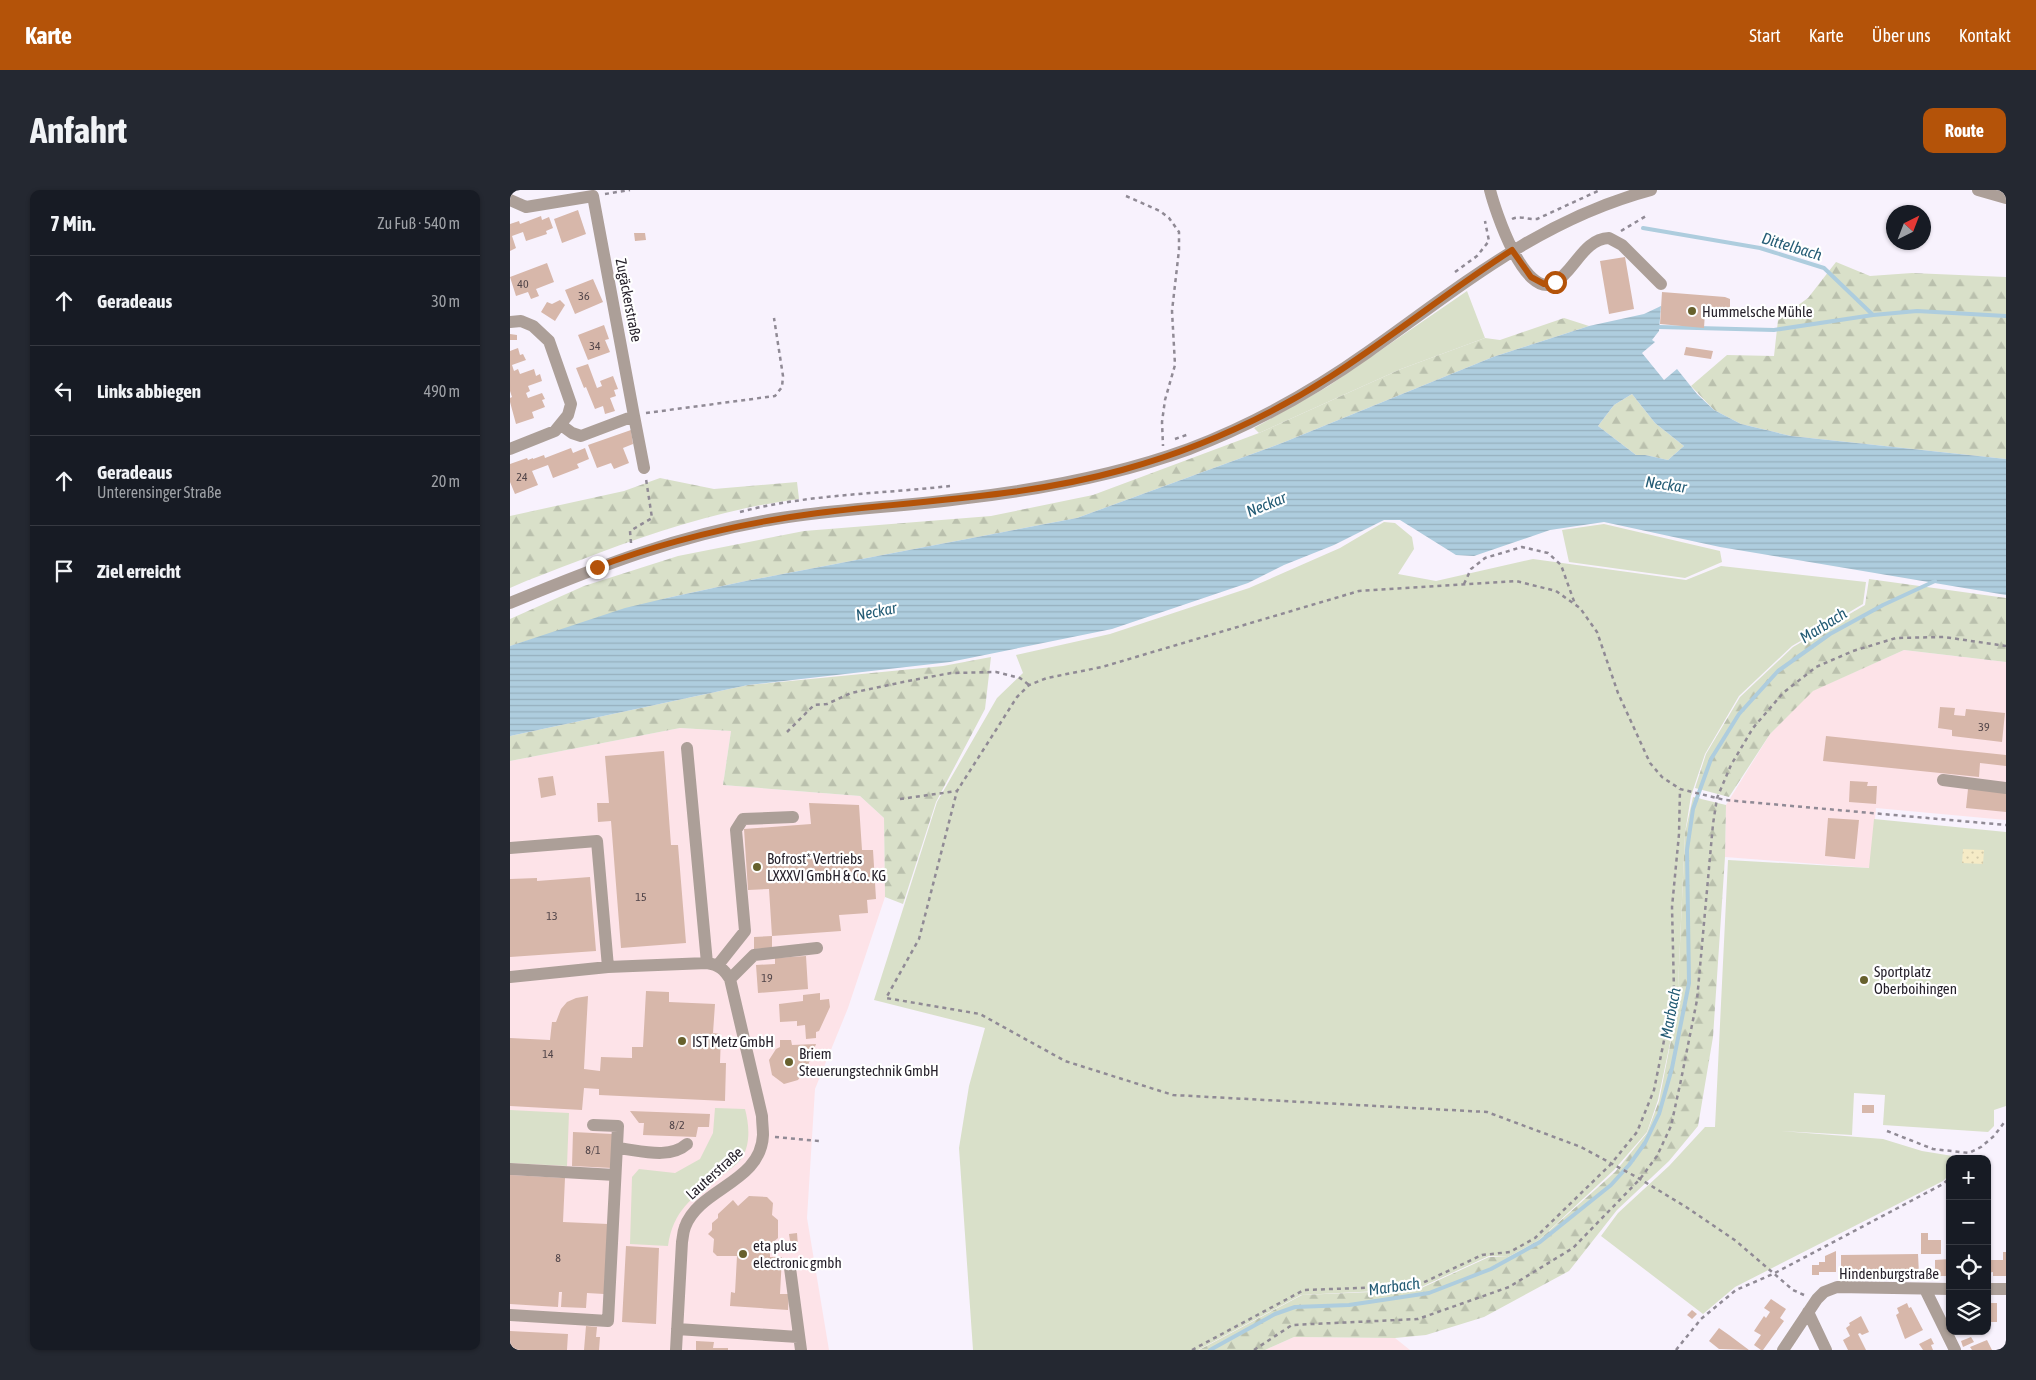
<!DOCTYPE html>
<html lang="de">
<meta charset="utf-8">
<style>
body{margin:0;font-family:"Asap Condensed",sans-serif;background:#242831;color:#f1f3f6}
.controls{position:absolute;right:15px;bottom:15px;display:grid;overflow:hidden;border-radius:10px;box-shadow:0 1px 4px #0004}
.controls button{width:45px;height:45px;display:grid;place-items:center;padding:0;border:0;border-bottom:1px solid #363941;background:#171b24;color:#f1f3f6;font:25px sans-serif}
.compass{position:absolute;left:1376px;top:15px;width:45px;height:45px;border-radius:50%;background:#171b24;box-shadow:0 1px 4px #0004;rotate:42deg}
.stop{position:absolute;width:15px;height:15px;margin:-11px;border:4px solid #b45309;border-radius:50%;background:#fff}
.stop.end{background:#b45309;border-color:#fff;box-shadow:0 1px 5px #0008}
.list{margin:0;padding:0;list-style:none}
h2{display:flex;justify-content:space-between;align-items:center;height:65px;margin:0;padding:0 20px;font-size:21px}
h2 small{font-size:16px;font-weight:400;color:#9ea1a6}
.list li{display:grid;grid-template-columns:32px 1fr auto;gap:15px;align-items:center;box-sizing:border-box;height:90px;padding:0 20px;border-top:1px solid #363941}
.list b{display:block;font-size:19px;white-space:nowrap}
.list p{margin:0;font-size:16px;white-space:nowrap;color:#9ea1a6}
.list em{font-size:16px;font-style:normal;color:#9ea1a6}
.icon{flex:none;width:28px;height:28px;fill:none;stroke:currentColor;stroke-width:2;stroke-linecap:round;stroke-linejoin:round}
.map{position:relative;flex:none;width:1496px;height:1160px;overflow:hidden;border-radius:10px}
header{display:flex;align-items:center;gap:30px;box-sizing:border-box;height:70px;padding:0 25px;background:#b45309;color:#fff}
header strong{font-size:24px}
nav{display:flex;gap:28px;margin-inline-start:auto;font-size:18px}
.intro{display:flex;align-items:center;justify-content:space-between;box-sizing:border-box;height:120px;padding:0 30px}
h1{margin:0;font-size:35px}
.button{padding:12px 22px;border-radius:10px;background:#b45309;color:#fff;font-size:18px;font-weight:700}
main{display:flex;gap:30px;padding:0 30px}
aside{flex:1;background:#171b24;border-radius:10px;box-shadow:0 1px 4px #0004}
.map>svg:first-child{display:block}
.commercial{fill:#fde3e8}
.grass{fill:#d9e0c9}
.forest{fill:url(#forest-firs)}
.sand{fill:url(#sand-dots)}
.water{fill:url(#water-rules);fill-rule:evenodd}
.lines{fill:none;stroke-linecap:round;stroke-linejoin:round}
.stream{stroke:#aecdde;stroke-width:4}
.building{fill:#d7b7aa}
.path{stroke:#908a95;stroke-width:2.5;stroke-dasharray:4 4;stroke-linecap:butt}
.minor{stroke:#ac9f98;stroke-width:12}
.route{stroke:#b45309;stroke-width:6}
.poi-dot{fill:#67612d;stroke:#fff;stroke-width:2}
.labels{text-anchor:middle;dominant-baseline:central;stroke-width:4.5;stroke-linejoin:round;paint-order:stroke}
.number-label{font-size:12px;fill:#514549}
.street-label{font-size:15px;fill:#241f29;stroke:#fff}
.poi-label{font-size:15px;fill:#241f29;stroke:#fff;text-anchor:start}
.water-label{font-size:16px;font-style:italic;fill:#245c75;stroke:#fff}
</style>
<header>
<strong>Karte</strong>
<nav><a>Start</a><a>Karte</a><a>Über uns</a><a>Kontakt</a></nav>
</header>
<div class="intro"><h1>Anfahrt</h1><a class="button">Route</a></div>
<main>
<aside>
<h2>7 Min.<small>Zu Fuß · 540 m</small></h2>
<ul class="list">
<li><svg class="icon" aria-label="ahead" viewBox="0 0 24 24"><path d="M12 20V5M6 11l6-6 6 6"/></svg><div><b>Geradeaus</b></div><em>30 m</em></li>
<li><svg class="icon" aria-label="left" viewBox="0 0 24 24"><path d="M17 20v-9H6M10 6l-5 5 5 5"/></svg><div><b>Links abbiegen</b></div><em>490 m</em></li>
<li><svg class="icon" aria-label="ahead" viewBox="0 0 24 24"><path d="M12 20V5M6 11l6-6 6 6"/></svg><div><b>Geradeaus</b><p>Unterensinger Straße</p></div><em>20 m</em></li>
<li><svg class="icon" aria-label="arrive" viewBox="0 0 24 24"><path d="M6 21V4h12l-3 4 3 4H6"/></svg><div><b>Ziel erreicht</b></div></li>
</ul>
</aside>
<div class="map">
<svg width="1496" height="1160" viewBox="0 0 1496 1160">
<defs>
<pattern id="forest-firs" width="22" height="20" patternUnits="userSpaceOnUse" patternTransform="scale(1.25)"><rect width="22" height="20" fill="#d9e0c9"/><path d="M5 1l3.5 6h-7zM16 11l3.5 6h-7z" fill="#bac0ad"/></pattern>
<pattern id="sand-dots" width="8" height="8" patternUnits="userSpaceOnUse" patternTransform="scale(1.25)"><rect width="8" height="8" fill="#f5ebc6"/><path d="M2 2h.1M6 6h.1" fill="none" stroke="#d2c9aa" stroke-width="1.8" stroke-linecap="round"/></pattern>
<pattern id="water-rules" width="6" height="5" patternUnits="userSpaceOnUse" patternTransform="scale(1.25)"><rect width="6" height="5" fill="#aecdde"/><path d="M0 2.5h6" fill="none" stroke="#96b0be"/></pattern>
</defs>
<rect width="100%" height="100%" fill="#f8f2fd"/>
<!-- commercial -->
<path class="commercial" d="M1394,460L1496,472V630L1366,618L1360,678L1215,667L1216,615L1260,544L1302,501Z
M170,538L221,541L213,595L350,606L374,628L375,707L338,818L305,899L297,1028L319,1160H0V571Z
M784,1147L885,1148L900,1160H755Z"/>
<!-- grass -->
<path class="grass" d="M957,101L975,148L891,179L749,243L744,238L817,197Z
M874,332L885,333L902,347L904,359L888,384L926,391L1023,369L1176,390L1211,376L1356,392L1353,414L1282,456L1229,506L1195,564L1181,606L1175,643L1167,820L1148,910L1137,942L1104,980L1029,1050L998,1067L979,1066L907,1099L791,1105L688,1160H463L449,958L459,896L475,838L364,810L427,612L487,508L513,483L506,465L600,444L739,398L830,358Z
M1094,334L1210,361L1212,372L1175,388L1059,372L1052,340Z
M1364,629L1496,642V916L1484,920V936L1478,942L1373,935L1375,905L1344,903L1342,945L1271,941L1373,949L1412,961L1455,968L1440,969V984L1433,991L1225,1097L1193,1124L1091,1046L1108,1023L1159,976L1195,937H1205L1218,670L1359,678Z
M205,918L235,919C239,934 241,953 232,968C227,975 216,982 209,988C182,1007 163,1021 158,1056L120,1054L122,987L129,979L165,983L190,969L203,943Z
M0,920L59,923L57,976L0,973Z"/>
<!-- forest -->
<path class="forest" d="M1326,72L1360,86L1402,83L1496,87V269L1281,246L1231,234L1204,220L1181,196L1217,165L1264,166L1268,130L1298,108Z
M1054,128L1079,136L983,167L772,253L567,328L231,392L157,408L0,456V429L74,396L168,366L294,341L481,326L583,305L749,243L891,179L975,148L990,150Z
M1122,204L1145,233L1174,256L1158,270L1135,265H1126L1088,236L1104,215Z
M150,288L204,299L287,292L289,309C212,319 140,343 68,371C45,380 22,388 0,398V326L114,301Z
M1359,389L1496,408V472L1394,460L1303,501L1260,544L1219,607L1185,598L1196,564L1230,507L1283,457L1355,415Z
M481,467L475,519L426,612L393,714L375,707L374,628L350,606L213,595L221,541L170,538L0,571V546L238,495L433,476Z
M1183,607L1216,615L1215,667L1203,847L1188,936L1159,971L1107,1020L1059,1081L974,1127L916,1145L885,1148L784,1147L755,1160H689L792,1105L907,1100L979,1067H998L1029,1050L1105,982L1137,943L1149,911L1167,820L1175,643Z"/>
<!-- sand -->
<path class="sand" d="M1453,659L1474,660L1473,674L1452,673Z"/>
<!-- water -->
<path class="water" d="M1151,116L1149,141L1142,150L1145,152L1132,163L1154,190L1167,179L1187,204L1204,220L1231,234L1281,246L1496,269V405L1210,357L1094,332L1040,340L964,366L946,365L890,330H874L824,355L774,375L738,393L602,439L440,472L238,495L0,546V456L115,418L157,408L231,392L567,328L772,253L983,167L1079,136L1134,124ZM1122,204L1145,233L1174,256L1158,270L1135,265H1126L1088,236L1104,215Z"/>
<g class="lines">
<!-- stream -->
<path class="stream" d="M1133,38L1250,58L1314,78L1363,125
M1149,137L1264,140L1363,125L1407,121L1496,126
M700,1160L765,1124L785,1117L839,1115L919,1103L981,1079L1030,1052L1101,995L1119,975L1135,953L1149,924L1162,878L1179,793L1177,660L1183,619L1201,569L1229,524L1268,481L1320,444L1373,415L1425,391"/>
</g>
<!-- building -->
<path class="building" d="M68,20L76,44L52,53L44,29Z
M31,26L32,30L39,27L43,38L36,41L37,44L16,51L13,42L2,46L6,58L0,61V34L9,31L10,34Z
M124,43H135L136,50L125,51Z
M1115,67L1124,119L1099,124L1090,71Z
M37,73L44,92L26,99L29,106L21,109L18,102L6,106L0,87Z
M83,89L93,112L65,124L55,100Z
M1152,102L1215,107L1220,109V120L1214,119V124L1195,122L1194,138L1150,134Z
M50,110L55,115L45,131L31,122L37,112L42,114Z
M94,135L99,149L95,150L100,162L78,170L68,145Z
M0,144L7,145V150H0Z
M1176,157L1203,161L1201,169L1174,165Z
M8,158L10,165L13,164L16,170L2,175L4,181L8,179L10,184L24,179L26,186L30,184L32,191L18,196L20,201L16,203L18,208L32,203L35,209L32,210L35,217L22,222L24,228L6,234L0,212V208L2,207L0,201V161Z
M78,174L87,198L92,196L90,191L103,186L108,199L104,200L106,206L100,208L105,221L95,224L93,216L85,219L76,197L74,198L66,178Z
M121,240L123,254L113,258L119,273L104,279L101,273L87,278L78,255Z
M61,258L63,263L75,258L79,269L67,274L69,278L43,288L38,275L22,281L28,295L5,304L0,292V274L17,268L18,270L23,268V269L34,265L35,268Z
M1430,517L1445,518L1444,525L1455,526L1456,519L1495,523L1492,552L1442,546V540L1428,538Z
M1316,546L1496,565V576L1470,573L1469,587L1313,571Z
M154,561L161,655H168L176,753L111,758L101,631L88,632L87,613H99L95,566Z
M43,586L46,605L31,608L28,588Z
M1340,591L1358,592L1357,596H1367L1366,614L1339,612Z
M1458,599L1496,602V622L1456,618Z
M299,613L349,615L352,660H363L366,709L357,710L358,723L329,725L331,741L262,746V758L244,759V747L262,746L259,699L238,700L234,639L301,634Z
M1318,628L1349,630L1345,669L1315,666Z
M80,687L86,761L0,767V689L27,688V691Z
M296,766L298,799L248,803L246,775L265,774V768Z
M136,801L159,802V812L205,814L203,843L211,844L210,873H216L215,911L89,905V899L74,898L72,920L0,916V848L40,850L42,832H46L51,819L57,812L66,808L78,806L74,879L90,881L91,867L122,868V857H133Z
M310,803V810L319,809L320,817L309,841L306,842V848L296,849L295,835L287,836V831L270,832L269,814L293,811V805Z
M270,850H281L282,855L306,854L298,875L288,890L274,894L262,885L259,870L266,859L270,857Z
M1352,915H1364V923H1352Z
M120,921L200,924L199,937H188L186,947L133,945L134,933H129Z
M63,942L103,944L102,978L62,976Z
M0,985L55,988L53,1032L98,1034L94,1104L77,1103L76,1118L51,1117L52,1102H49L48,1117L0,1114Z
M239,1006L257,1007L263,1013L262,1025L268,1030V1048L260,1055V1067H272L270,1104H279L278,1120L220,1116L221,1102L225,1103L227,1066H207L203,1062L204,1049L198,1044L202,1040V1033L208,1028V1024L223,1010L228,1016Z
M287,1043L288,1056L281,1057L279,1044Z
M1411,1043H1418V1050H1431V1064H1411Z
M116,1056L149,1058L146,1134L112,1132Z
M1326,1061V1082H1309V1085H1302V1075H1309V1072H1315V1066Z
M1493,1062H1496V1086H1483V1082L1477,1083V1070H1493Z
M1408,1064L1409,1084L1376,1085V1080H1363V1087H1331V1065Z
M1440,1069V1086H1425V1070Z
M1261,1109L1276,1119L1270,1128L1274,1131L1253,1160H1251L1244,1155L1251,1145L1244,1141L1254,1126L1256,1128L1260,1122L1254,1118Z
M1397,1113L1399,1118L1401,1117L1413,1140L1395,1149L1386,1125L1389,1123L1387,1118Z
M1477,1113H1487V1132H1477Z
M1182,1120L1187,1124L1182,1129L1177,1125Z
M1351,1126L1359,1142L1352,1145L1350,1143L1348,1144L1356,1160H1338L1333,1150L1340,1146L1336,1138L1340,1135L1339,1133Z
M76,1136L87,1137L86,1147H90L89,1160H74Z
M1209,1138L1219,1145L1239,1160L1209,1159L1199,1151Z
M0,1141L58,1144L57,1160H0Z
M1461,1147L1464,1152L1453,1157L1451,1151Z
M1421,1148L1424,1154L1421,1155L1423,1160H1413L1409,1154Z
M1477,1150L1482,1160H1462L1460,1157Z
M186,1151L204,1152L203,1158H218V1160H186Z"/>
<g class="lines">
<!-- path -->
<path class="path" d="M95,4L120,0
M616,6L650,21L659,28L669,42V60L662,121L665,175L655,210L652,232L653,256
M1002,29C1010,25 1018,30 1027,29L1090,0
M1111,41L1136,26
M945,82L967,66L979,51L975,31
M136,223L265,206L272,197L273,186L264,128
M665,249L679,244
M230,322C298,304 370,304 440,296
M121,353L120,341L142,328L136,289
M954,394L961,379L975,368L1012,357L1038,363L1051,375L1065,414
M277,542L304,515L317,514L341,503L398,491L441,483L486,482L510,488L519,495
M390,609L447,601
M1377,941L1423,959L1459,963L1471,957L1484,946L1496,930
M265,947L309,951
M1294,1105L1283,1100L1226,1051L1176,1017L1130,989L1071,957L977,922L663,905L555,871L470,824L376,808L409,749L447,601L507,507L519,495L537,488L592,477L849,401L1006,391L1046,401L1070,418L1087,442L1108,503L1140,573L1152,587L1170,599L1215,610L1496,635
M682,1160L794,1100L906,1096L972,1065L1000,1062L1025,1048L1101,974L1127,942L1144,900L1164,801L1162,717L1169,644L1170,599
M744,1160L782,1135L908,1129L999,1097L1063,1058L1130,989L1147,966L1161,936L1171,890L1187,810L1203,634L1207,608L1221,575L1243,538L1273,503L1306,477L1343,461L1386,448L1434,447L1496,456
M1166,1160L1191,1129L1226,1100L1263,1084L1433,994L1440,988"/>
<!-- minor -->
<path class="minor" d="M980,0C985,20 1014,109 1044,93C1065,81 1073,49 1099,48L1112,55L1151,94
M1468,0L1496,8
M0,10L16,17L83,6L124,226L71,246L62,243L51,235
M0,132L11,131L23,136L39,151L61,214L58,225L45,241L0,259
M124,226L134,278
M0,413C90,376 168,345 265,329C326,319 388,317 449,309C528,300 605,286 679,259C742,235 803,201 858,162C950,97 1029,30 1141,0
M177,558L197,773
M1433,590L1496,598
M0,658L87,651L98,777
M208,775L235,741L226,640L233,629L283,627
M0,787L98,777L197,773C209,775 214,779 220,789L252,926C252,932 253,939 253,945C251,993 189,998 175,1037C173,1042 173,1047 172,1052L166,1160
M220,789L244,765L307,758
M107,958C129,960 159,970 177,954
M0,979L105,985
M280,1078L291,1160
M1415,1099L1445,1160
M1477,1099H1496
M1298,1122L1316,1160
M0,1125L98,1131L108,936L83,935
M167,1139L288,1147
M1273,1160L1307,1109L1314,1102L1327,1097L1440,1099"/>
</g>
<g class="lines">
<!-- route -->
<path class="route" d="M87,377C159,350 232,333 308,323C410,310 512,308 612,280C685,260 755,229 820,187C882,147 940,100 1002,60L1021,87L1034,94L1045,92"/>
</g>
<!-- markers -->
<g class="poi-dot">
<circle cx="1182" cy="121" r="5"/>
<circle cx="247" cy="677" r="5"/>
<circle cx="1354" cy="790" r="5"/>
<circle cx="172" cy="851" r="5"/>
<circle cx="279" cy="872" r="5"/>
<circle cx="233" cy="1064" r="5"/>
</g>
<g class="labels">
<!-- number labels -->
<g class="number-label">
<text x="13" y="94">40</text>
<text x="74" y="106">36</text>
<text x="85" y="156">34</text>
<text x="12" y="287">24</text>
<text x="1474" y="537">39</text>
<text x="131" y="707">15</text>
<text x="42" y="726">13</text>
<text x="257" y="788">19</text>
<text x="38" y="864">14</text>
<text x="167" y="935">8/2</text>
<text x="83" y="960">8/1</text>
<text x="48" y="1068">8</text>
</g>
<!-- street labels -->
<g class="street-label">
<text transform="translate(119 110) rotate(79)">Zugäckerstraße</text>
<text transform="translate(204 983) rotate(-42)">Lauterstraße</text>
<text x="1379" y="1083">Hindenburgstraße</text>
</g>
<!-- poi labels -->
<g class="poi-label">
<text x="1192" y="121">Hummelsche Mühle</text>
<text x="257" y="668">Bofrost* Vertriebs<tspan x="257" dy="17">LXXXVI GmbH &amp; Co. KG</tspan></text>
<text x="1364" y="781">Sportplatz<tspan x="1364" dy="17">Oberboihingen</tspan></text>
<text x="182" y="851">IST Metz GmbH</text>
<text x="289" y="863">Briem<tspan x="289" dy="17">Steuerungstechnik GmbH</tspan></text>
<text x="243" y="1055">eta plus<tspan x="243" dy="17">electronic gmbh</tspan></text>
</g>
<!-- water labels -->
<g class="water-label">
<text transform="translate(1282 56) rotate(17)">Dittelbach</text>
<text transform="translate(1156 294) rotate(8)">Neckar</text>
<text transform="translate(756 314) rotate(-22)">Neckar</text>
<text transform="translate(366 421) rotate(-11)">Neckar</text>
<text transform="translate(1313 435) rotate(-32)">Marbach</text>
<text transform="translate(1160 823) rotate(-79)">Marbach</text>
<text transform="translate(884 1096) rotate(-8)">Marbach</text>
</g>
</g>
</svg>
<div class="controls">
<button>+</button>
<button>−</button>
<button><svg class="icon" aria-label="locate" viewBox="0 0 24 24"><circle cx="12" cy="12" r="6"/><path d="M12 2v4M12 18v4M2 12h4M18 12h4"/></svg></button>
<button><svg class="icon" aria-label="layers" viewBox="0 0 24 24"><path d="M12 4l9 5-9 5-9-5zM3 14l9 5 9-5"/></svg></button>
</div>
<svg class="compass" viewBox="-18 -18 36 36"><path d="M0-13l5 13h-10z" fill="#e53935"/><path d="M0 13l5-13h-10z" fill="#9ea1a6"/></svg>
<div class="stop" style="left:1045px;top:92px"></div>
<div class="stop end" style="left:87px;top:377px"></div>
</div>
</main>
